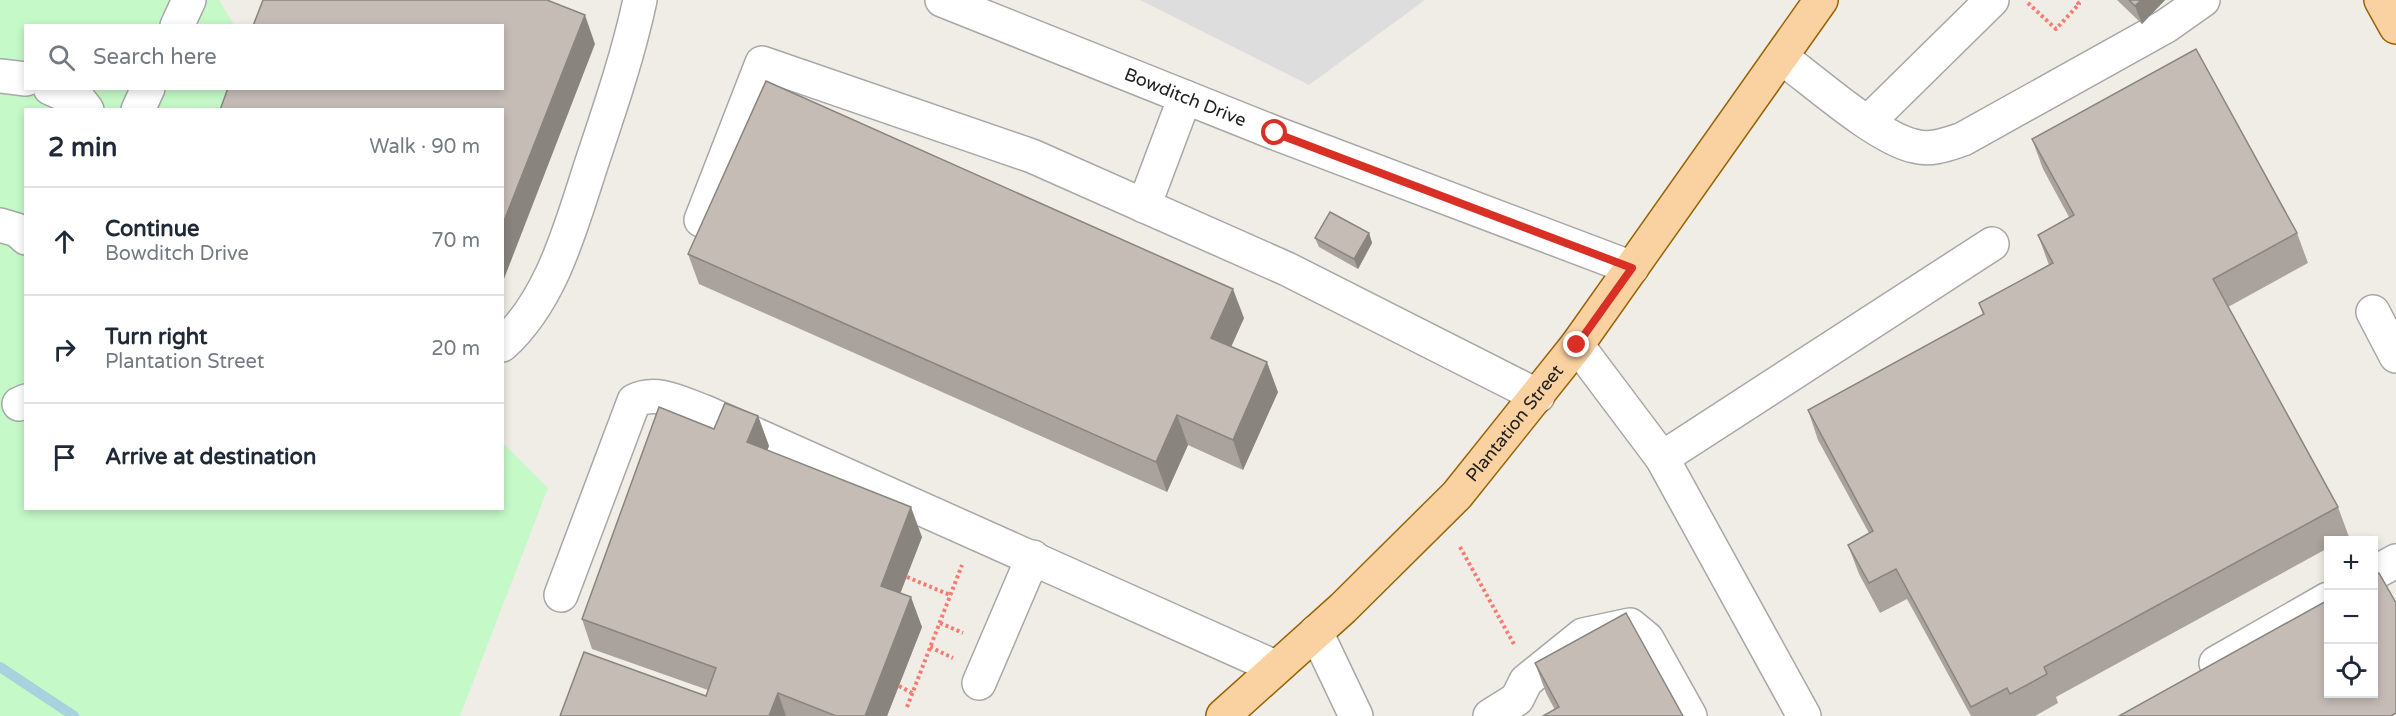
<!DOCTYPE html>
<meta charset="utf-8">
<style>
:root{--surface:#fff;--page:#f6f6f7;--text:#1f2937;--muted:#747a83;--line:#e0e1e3}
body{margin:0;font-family:"Varela Round",sans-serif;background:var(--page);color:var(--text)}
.controls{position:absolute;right:18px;bottom:18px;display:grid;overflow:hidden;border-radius:0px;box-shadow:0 3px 9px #0003}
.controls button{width:54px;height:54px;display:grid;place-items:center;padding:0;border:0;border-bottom:2px solid var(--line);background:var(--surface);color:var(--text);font:30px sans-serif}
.stop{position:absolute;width:18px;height:18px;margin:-14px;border:4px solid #d93025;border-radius:50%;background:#fff}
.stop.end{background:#d93025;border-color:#fff;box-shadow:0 2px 6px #0008}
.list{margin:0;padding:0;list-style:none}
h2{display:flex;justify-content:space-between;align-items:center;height:78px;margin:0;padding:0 24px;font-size:26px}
h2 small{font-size:20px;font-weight:400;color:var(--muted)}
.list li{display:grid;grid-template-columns:39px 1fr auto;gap:18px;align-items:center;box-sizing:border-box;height:108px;padding:0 24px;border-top:2px solid var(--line)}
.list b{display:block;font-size:22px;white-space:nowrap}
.list p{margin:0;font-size:20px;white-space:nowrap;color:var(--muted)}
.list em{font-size:20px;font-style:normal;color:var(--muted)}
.icon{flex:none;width:33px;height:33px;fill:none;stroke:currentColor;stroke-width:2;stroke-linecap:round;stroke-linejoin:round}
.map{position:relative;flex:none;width:2396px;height:716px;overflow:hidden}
.search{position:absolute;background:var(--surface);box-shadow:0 3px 9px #0003;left:24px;top:24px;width:480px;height:66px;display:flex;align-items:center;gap:15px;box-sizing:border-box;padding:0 21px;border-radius:0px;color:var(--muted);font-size:22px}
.panel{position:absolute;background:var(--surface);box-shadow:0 3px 9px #0003;left:24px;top:108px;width:480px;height:402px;border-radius:0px}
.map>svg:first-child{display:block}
.residential{fill:#dedddd}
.park{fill:#c5f9c8}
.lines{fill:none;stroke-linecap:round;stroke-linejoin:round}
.stream{stroke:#a8d2dd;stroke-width:10}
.minor-casing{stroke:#a7a7a7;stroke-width:36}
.major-casing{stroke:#996303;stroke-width:36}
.path{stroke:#f77b70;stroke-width:4;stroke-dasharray:3 3;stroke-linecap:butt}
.minor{stroke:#fff;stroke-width:33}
.major{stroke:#fad2a1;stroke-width:33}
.wall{fill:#a9a29d}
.shaded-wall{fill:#8a847f}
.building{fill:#c5bcb6;stroke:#8a847f;stroke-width:1.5}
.route{stroke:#d93025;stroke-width:8}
.labels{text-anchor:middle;stroke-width:4.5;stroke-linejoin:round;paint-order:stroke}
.street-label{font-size:18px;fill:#202020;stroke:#fff}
</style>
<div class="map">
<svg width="2396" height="716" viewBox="0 0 2396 716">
<rect width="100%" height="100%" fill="#f0ede6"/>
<!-- residential -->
<path class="residential" d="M1140,0H1425L1309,85Z"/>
<!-- park -->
<path class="park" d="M0,0H219L234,25L26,26V88L264,89L274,109L26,110V508H502L503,443L548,488L460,716H0Z"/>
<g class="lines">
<!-- stream -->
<path class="stream" d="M0,667L74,716"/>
<defs>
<g id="minor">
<path id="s1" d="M942,0L1275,133L1632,268"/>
<path d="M177,26L189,0"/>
<path d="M1781,57C1815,82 1876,137 1914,146C1931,151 1948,144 1963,139L2166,26L2203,0"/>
<path d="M0,76L26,79"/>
<path d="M50,88L80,101L87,110"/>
<path d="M138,110L148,88"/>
<path d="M1868,122L1992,0"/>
<path d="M1144,206L1185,97"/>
<path d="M701,220L762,63L1032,156L1287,269L1538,396"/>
<path d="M0,225L17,230L26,238"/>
<path d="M2373,312L2396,356"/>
<path d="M502,345C553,299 571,225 592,162C610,108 628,56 640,0"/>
<path d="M1577,345L1662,458L1804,716"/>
<path d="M19,404L26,401"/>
<path d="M1662,458L1992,244"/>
<path d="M2374,573L2396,561"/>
<path d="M561,595L634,401C657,389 682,404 705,412L1275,667"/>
<path d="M1316,632L1356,716"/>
<path d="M2216,663L2328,599"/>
<path d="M979,683L1033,557"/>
<path d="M1490,716L1517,699L1526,681L1583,635L1630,625L1647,639L1690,716"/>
</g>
<g id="major">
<path d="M2381,0L2396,27"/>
<path id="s2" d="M1223,716L1343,608L1457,495L1577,345L1821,0"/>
</g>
</defs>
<!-- minor casing -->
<use href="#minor" class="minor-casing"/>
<!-- major casing -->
<use href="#major" class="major-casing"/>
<!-- path -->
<path class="path" d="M2028,3L2056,29L2079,4L2075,0
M1460,547L1515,646
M907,577L950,595
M940,623L963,633
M930,647L953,658
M899,686L912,693
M907,707L962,565"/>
<!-- minor -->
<use href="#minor" class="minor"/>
<!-- major -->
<use href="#major" class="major"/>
</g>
<!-- wall -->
<path class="wall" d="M2117,0H2165L2142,24Z
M2032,139L2297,233L2308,263L2228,307L2338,507L2349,537L2342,540H2328V548L2056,697L2058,703L2035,716H1971L1907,599L1880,613L1859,574L1848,545L1869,533L1818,440L1808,410L1983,315L1979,303L2049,265L2038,235L2069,217L2043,169Z
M1369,233L1372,243L1358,269L1319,247L1315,238Z
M688,254L1244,318L1231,347L1278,392L1243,470L1188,445L1167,492L699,284Z
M758,416L769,446L767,450L922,537L900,593L922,627L887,716H560L706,696L708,690L592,649L582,619Z
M1535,663L1683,716L1555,710L1546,693Z"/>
<!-- shaded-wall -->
<path class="shaded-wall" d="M2141,0H2165L2142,24L2135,6Z
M585,15L595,44L502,284V226Z
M1369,233L1372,243L1358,269L1354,259Z
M1233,289L1244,318L1222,367L1211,338Z
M1267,362L1278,392L1243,470L1233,440Z
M1177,415L1188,445L1167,492L1156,462Z
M758,416L769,446L758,472L747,442Z
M911,507L922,537L892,615L881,586Z
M911,597L922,627L887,716H865Z
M778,693L786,716H769Z"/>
<!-- building -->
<path class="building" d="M263,0H547L585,15L502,226V110H220L228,88H502V26H253Z
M2129,0H2141L2135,6Z
M2196,49L2297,233L2213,279L2338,507L2044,667L2047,674L2010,694L2007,688L1971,707L1896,569L1869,583L1848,545L1873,531L1808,410L1984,314L1979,303L2053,263L2038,235L2074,215L2032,139Z
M766,81L1233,289L1211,338L1267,362L1233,440L1177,415L1156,462L688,254Z
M1330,212L1369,233L1354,259L1315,238Z
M725,403L758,416L747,442L911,507L881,586L911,597L865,716H836L778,693L769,716H560L584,652L706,696L716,668L582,619L659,407L714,429Z
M2379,573L2396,603V713L2391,716H2119L2328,600V693H2373V576Z
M1626,613L1683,716H1543L1559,707L1535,663Z"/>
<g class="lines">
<!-- route -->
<path class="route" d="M1275,133L1632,268L1577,345"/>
</g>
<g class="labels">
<!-- street labels -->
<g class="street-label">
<text dy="6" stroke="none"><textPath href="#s1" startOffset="262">Bowditch Drive</textPath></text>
<text dy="6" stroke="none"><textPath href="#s2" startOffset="414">Plantation Street</textPath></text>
</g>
</g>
</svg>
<div class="controls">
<button>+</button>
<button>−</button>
<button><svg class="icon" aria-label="locate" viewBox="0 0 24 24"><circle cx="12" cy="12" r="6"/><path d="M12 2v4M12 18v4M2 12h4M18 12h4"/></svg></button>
</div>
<div class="stop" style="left:1275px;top:133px"></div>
<div class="stop end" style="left:1577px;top:345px"></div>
<div class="search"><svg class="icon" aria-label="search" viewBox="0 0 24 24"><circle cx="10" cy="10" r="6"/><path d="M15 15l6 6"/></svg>Search here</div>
<section class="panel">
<h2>2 min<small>Walk · 90 m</small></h2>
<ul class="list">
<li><svg class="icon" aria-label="ahead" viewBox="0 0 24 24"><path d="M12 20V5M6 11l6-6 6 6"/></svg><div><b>Continue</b><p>Bowditch Drive</p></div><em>70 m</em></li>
<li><svg class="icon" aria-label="right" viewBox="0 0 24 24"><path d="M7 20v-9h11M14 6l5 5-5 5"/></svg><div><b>Turn right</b><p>Plantation Street</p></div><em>20 m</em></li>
<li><svg class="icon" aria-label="arrive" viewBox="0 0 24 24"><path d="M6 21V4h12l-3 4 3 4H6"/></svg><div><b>Arrive at destination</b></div></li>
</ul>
</section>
</div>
